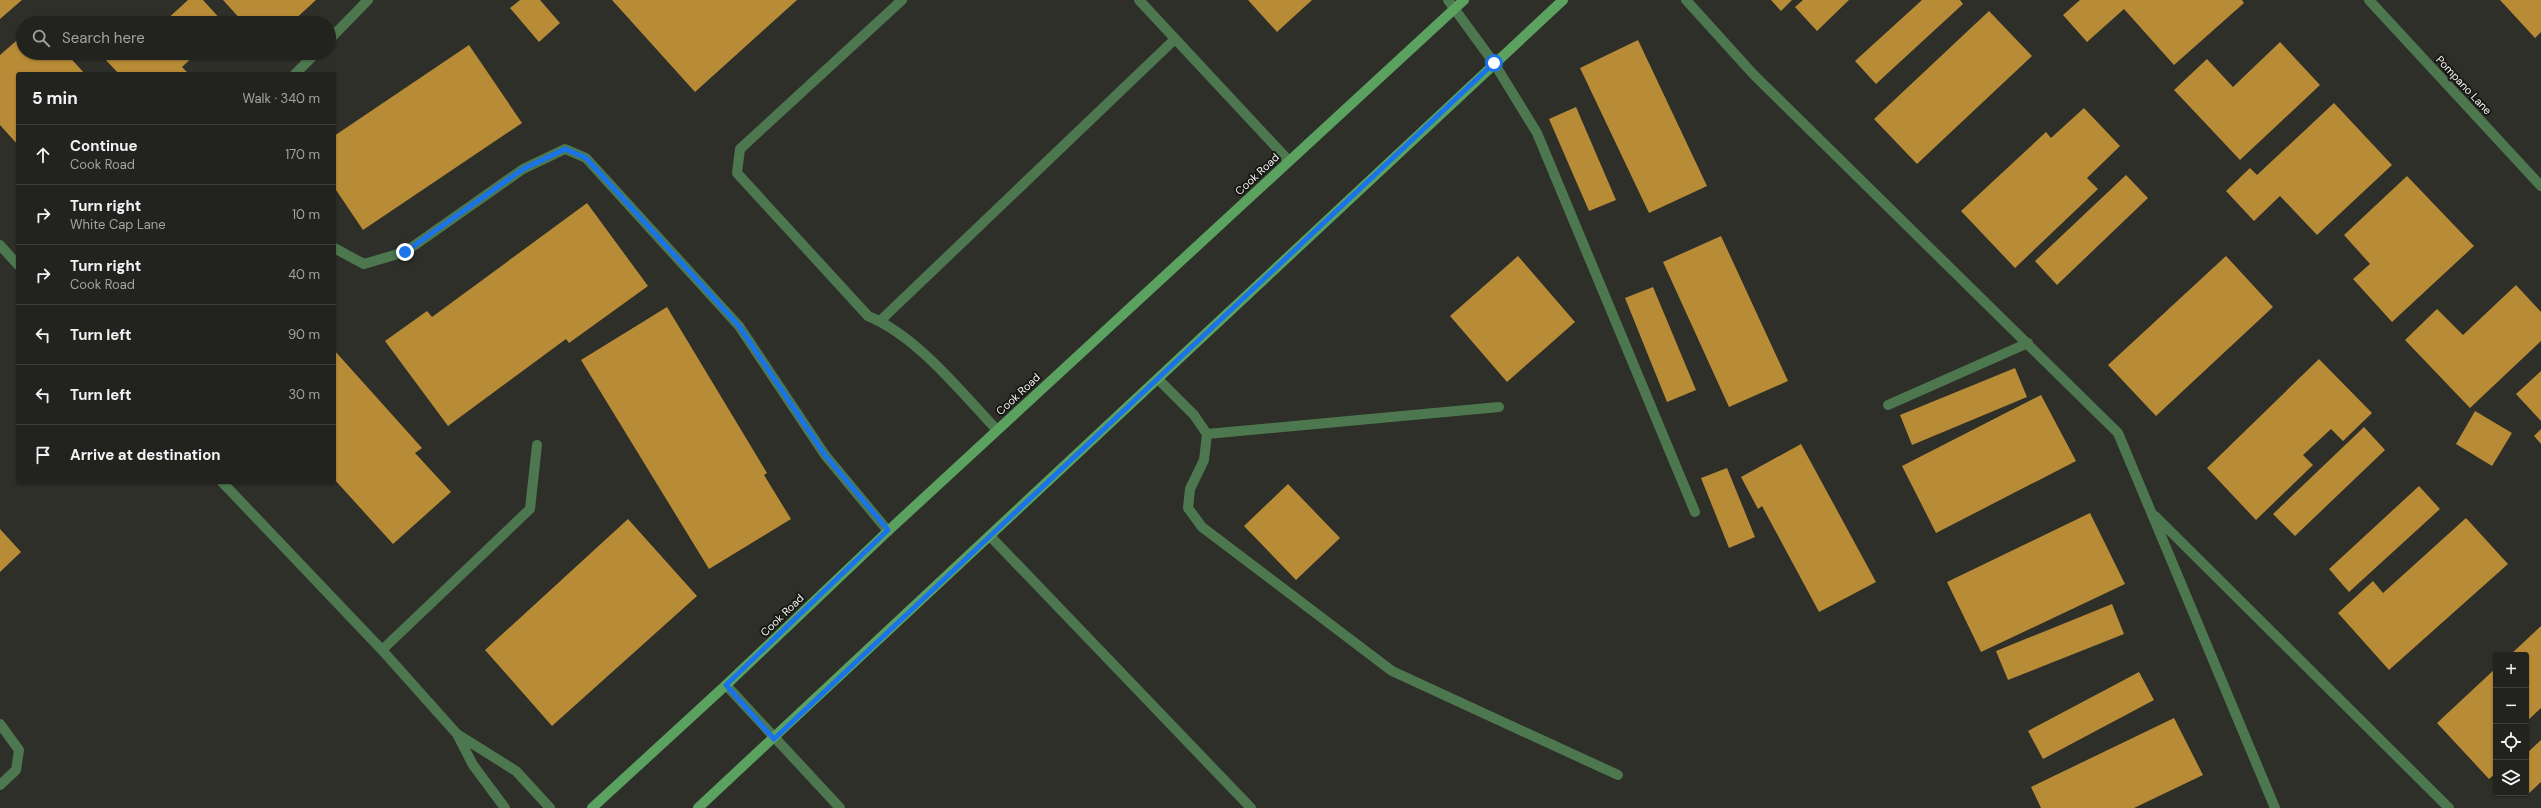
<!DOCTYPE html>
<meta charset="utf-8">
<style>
:root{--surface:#22231e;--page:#2e2f2b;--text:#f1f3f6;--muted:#a2a4a4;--line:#3f403c}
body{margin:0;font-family:"DM Sans",sans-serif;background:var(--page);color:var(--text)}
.controls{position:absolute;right:12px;bottom:12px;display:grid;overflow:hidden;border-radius:4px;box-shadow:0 1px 3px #0004}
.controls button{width:36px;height:36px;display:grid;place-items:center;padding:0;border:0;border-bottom:1px solid var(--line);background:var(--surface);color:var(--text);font:20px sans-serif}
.stop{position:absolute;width:12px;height:12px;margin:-9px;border:3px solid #1a73e8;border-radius:50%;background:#fff}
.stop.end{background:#1a73e8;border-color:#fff;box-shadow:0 1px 4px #0008}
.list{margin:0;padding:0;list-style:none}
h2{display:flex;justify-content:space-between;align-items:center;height:52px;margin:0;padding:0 16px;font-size:17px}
h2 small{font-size:13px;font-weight:400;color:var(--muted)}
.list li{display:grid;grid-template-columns:26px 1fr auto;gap:12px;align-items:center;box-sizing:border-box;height:60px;padding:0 16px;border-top:1px solid var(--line)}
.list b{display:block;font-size:15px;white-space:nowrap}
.list p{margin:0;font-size:13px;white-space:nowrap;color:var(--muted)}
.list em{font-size:13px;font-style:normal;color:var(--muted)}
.icon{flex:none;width:22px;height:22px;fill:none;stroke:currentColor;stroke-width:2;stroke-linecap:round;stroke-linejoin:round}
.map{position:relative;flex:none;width:2541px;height:808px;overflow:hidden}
.search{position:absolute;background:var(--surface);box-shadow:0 1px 3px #0004;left:16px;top:16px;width:320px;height:44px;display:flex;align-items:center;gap:10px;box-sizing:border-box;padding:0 14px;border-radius:22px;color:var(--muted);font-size:15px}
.panel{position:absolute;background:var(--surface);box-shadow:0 1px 3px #0004;left:16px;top:72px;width:320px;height:412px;border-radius:4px}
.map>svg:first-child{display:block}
.building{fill:#b88b36}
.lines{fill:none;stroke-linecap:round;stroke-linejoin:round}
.lane{stroke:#4d784f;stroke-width:10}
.street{stroke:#4d784f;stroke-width:10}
.secondary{stroke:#5ba160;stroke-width:10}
.route{stroke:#1a73e8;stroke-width:5}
.labels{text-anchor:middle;stroke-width:4;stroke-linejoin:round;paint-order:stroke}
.street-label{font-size:11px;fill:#f1f2ed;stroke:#171714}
</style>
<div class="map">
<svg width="2541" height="808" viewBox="0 0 2541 808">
<rect width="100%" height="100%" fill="#2e2f28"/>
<!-- building -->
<path class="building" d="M0,0H22L0,19Z
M188,0H203L224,23H163Z
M223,0H316L291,23H244Z
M520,0H540L560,23L539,42L510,8Z
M612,0H797L695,92Z
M1248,0H1312L1277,32Z
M1771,0H1792L1781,11Z
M1803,0H1849L1817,31L1795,7Z
M1922,0H1960L1963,4L1876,84L1855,61Z
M2080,0H2242L2244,3L2174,65L2124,9L2087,42L2063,15Z
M2500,0H2541V32L2535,38Z
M1989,11L2032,56L1917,164L1874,119Z
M23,35V53H66L85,74H18V145L0,125V55Z
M1638,40L1707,186L1649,213L1580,68Z
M2280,42L2320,85L2240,160L2174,90L2207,59L2233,87Z
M469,45L522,123L363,230L334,187V136Z
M110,53H197L182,67L189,74H119L104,58Z
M2334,103L2392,165L2317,235L2280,196L2254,221L2226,191L2250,168L2257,175Z
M1576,107L1616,200L1589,211L1549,119Z
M2084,108L2120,146L2087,178L2098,189L2015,268L1961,211L2046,132L2051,138Z
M2126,175L2148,198L2057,285L2035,261Z
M2407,176L2474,246L2392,322L2353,279L2370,264L2344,235Z
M587,203L648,286L569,343L566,339L448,426L385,341L427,311L432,317Z
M1721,236L1788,381L1729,407L1663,262Z
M1518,256L1575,322L1507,382L1450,316Z
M2226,256L2273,307L2156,416L2108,365Z
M2516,285L2541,312V341L2470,408L2405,340L2437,309L2463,335Z
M1653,287L1696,390L1667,402L1625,298Z
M667,307L767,473L764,475L791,519L709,569L581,360Z
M334,350L422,448L415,453L451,492L393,544L334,479Z
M2319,359L2372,413L2343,441L2331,429L2303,455L2313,465L2256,520L2207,468Z
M2015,368L2027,397L1912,445L1900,415Z
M2541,371V421L2516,394Z
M2041,395L2076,461L1936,533L1902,466Z
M2475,411L2512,433L2492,466L2456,444Z
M2364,427L2385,450L2295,536L2273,514Z
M2541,429V444L2534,436Z
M1801,444L1876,582L1819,612L1762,506L1758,509L1741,477Z
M1727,468L1755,537L1729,548L1701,478Z
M1288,484L1340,538L1296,580L1244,526Z
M2419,486L2440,509L2349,592L2329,569Z
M2090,513L2125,584L1981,652L1947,582Z
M2466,518L2508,564L2389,670L2338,613L2373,581L2383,593Z
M628,519L697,596L552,726L485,650Z
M0,529L21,552L0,572Z
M2112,604L2124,634L2008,680L1996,651Z
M2541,626V708L2526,722V655H2510Z
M2496,668V773L2489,779L2437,723Z
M2139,672L2154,700L2043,759L2028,731Z
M2174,718L2203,775L2134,808H2041L2031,787Z
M2541,740V782L2526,796L2522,793H2526V754Z"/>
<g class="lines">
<!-- lane -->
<path class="lane" d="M902,0L740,149L737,173L868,316C917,336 961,392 997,430
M1139,0L1289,161
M1686,0L1754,75L2118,433L2275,808
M329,40L368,0
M1494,63L1537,133L1695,512
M295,74L316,53
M0,245L18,265
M334,248L364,264L405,252L523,169L565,149L586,158L739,326L825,455L888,531
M880,321L1175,39
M1158,379L1194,415L1207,434L1204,460L1190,489L1188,508L1202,527L1392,671L1618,775
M1888,405L2028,343
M1207,434L1499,407
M222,482L382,650L457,734L473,765L505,808
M2155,516L2449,808
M990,536L1251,808
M382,650L530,509L537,445
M0,724L19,750L16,770L0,785
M457,734L516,771L550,808"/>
<!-- street -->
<path class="street" d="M1448,0L1494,63
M2369,0L2541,186
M726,685L840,808"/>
<!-- secondary -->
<path class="secondary" d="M592,808L726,685L888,531L1464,0
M698,808L1563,0"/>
</g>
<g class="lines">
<!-- route -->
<path class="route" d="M405,252L523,169L565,149L586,158L739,326L825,455L888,530L726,685L774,739L1494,63"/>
</g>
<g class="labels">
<!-- street labels -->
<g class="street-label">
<text transform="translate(2464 85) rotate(47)" y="4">Pompano Lane</text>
<text transform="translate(1257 174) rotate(-43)" y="4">Cook Road</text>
<text transform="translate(1018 394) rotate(-43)" y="4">Cook Road</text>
<text transform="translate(782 615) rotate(-44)" y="4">Cook Road</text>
</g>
</g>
</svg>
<div class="controls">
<button>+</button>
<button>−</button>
<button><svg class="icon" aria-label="locate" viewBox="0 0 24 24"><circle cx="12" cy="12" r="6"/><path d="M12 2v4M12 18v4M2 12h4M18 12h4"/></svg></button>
<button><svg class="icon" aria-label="layers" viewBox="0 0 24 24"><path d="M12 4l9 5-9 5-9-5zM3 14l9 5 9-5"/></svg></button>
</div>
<div class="stop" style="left:1494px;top:63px"></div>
<div class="stop end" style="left:405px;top:252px"></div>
<div class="search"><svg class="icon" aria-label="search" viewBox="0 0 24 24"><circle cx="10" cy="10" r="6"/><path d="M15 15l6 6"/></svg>Search here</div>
<section class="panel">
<h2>5 min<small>Walk · 340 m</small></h2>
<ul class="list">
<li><svg class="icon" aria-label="ahead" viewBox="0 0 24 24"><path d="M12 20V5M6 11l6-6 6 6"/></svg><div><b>Continue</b><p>Cook Road</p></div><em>170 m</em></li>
<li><svg class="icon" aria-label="right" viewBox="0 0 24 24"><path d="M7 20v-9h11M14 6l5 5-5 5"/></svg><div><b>Turn right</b><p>White Cap Lane</p></div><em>10 m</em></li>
<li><svg class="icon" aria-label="right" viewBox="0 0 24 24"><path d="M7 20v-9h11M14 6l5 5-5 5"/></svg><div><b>Turn right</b><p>Cook Road</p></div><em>40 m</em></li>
<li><svg class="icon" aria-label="left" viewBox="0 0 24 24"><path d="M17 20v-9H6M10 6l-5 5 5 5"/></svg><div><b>Turn left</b></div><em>90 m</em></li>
<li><svg class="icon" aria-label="left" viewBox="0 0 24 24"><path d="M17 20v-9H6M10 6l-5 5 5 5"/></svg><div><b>Turn left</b></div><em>30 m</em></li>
<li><svg class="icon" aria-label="arrive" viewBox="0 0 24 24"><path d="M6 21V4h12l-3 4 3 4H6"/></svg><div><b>Arrive at destination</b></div></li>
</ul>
</section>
</div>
